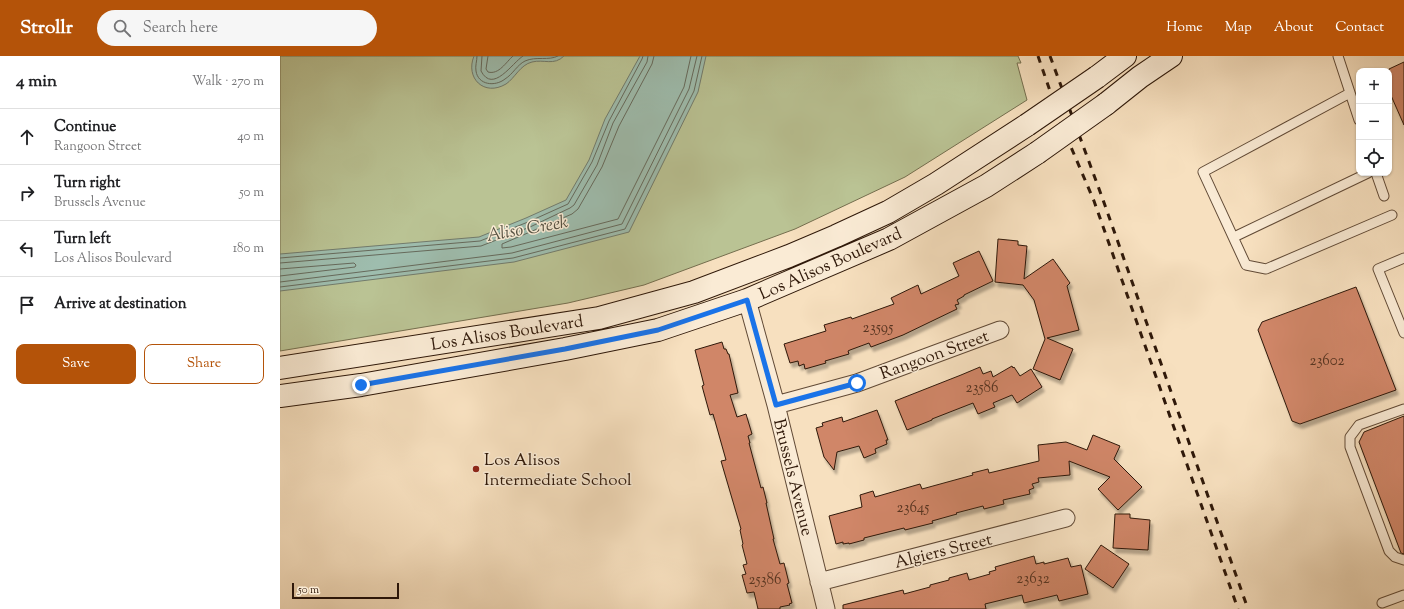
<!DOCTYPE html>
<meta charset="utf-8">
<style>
:root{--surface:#fff;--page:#f6f6f6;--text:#202124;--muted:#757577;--line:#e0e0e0;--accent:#b45309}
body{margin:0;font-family:"Sorts Mill Goudy",serif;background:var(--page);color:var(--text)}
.controls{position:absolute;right:12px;top:12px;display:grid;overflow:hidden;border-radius:8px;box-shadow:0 1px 3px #0004}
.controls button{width:36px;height:36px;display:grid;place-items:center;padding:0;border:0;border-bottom:1px solid var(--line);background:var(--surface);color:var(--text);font:20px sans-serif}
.scale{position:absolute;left:12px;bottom:10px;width:107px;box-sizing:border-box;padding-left:4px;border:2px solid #2f1809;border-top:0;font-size:11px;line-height:14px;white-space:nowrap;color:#2f1809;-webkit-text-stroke:3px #faebd5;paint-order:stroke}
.stop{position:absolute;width:12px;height:12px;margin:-9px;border:3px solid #1a73e8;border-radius:50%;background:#fff}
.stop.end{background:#1a73e8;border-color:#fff;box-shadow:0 1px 4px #0008}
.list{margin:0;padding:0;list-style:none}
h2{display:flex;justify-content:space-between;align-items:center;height:52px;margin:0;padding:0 16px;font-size:17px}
h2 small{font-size:13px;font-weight:400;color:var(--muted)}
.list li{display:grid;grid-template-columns:26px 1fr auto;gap:12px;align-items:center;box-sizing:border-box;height:56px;padding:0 16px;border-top:1px solid var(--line)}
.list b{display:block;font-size:15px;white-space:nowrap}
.list p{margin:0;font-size:13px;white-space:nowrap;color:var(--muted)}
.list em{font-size:13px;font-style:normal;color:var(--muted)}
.actions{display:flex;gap:8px;padding:12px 16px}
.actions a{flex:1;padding:9px 0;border:1px solid var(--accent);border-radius:8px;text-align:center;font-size:14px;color:var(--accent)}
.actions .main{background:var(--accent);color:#fff}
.icon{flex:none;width:22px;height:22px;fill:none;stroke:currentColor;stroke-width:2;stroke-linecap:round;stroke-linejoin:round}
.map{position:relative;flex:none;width:1124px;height:553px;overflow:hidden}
header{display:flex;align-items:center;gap:24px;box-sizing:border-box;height:56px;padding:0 20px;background:var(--accent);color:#fff}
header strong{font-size:19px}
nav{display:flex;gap:22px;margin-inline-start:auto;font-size:14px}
.search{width:280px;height:36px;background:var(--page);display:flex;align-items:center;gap:10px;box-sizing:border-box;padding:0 14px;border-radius:22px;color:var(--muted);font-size:15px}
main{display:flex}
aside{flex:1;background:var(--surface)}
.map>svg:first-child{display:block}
.green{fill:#bac394;stroke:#746e4e}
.water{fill:#9ebdae;stroke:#727b6c}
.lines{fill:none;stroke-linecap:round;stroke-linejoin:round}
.shore{stroke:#666a5c;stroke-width:1}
.building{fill:#d08668;stroke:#2f1809;filter:url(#shadow)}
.lane-casing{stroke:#614a36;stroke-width:11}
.street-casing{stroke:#614a36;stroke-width:19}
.secondary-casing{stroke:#2f1809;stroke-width:24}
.lane{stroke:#faebd5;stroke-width:9}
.street{stroke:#faebd5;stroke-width:17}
.secondary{stroke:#faebd5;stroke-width:22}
.rail{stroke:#2f1809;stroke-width:3;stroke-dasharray:7 7;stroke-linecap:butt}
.secondary-bridge-casing{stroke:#2f1809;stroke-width:24;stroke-linecap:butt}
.secondary-bridge{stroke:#faebd5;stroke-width:22}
.route{stroke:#1a73e8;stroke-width:5}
.poi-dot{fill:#8f2418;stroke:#faebd5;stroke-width:1.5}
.labels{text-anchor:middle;stroke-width:3;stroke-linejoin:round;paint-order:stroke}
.number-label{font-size:15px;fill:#573421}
.street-label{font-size:17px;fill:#2f1809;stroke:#faebd5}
.poi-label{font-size:17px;fill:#2f1809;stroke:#faebd5;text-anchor:start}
.water-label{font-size:18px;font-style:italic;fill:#565243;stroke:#faebd5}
</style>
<header>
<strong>Strollr</strong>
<div class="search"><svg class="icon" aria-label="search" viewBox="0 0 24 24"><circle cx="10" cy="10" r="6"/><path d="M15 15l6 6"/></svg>Search here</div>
<nav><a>Home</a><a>Map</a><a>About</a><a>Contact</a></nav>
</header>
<main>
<aside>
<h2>4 min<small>Walk · 270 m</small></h2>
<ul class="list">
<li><svg class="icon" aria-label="ahead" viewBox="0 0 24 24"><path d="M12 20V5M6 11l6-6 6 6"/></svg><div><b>Continue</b><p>Rangoon Street</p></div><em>40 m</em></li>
<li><svg class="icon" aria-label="right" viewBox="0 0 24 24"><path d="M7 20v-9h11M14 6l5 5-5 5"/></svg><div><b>Turn right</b><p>Brussels Avenue</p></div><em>50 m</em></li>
<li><svg class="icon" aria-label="left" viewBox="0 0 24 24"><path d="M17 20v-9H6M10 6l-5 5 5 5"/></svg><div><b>Turn left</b><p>Los Alisos Boulevard</p></div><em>180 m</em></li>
<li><svg class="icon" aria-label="arrive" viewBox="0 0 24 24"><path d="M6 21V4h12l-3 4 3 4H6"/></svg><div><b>Arrive at destination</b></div></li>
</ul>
<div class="actions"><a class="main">Save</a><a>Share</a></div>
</aside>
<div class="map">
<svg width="1124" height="553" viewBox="0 0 1124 553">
<defs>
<filter id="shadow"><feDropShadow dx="2.5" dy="4.5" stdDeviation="1" flood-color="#0004"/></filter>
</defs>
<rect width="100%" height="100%" fill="#f7e0bf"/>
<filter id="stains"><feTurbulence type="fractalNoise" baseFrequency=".005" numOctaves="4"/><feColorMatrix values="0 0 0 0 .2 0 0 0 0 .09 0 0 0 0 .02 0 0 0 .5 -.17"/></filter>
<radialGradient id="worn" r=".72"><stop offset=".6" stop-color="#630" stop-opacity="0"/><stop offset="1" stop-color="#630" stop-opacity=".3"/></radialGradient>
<!-- green -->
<path class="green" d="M0,0H738L741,7H737L747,44L625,121L515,173L364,229L288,247L0,295Z"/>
<!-- water -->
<path class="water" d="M194,0H284C274,10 264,3 252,6C240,9 235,22 226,28C204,41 185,22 194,0Z
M360,0H426L418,36L349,176L234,206L0,235V198L199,181L246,162L286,144L309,104L325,63Z"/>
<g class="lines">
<!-- shore -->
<path class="shore" d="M197,0C197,5 195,10 196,15C198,29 215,31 225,23C233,18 237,9 245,5C256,0 269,5 278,0
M202,0L201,15C213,38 232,7 243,0
M208,0L206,13L208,16C219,19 226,6 233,0
M374,0L372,8L339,70L322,111L298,153L292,158L222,188V192L231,191L338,163L404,31L411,0
M0,202L200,185L248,166L288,148L312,106L329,65L362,3L363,0
M0,207L201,190L250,171L290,152L294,149L317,109L333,67L367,6L368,0
M0,213L74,207L76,209L75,211L0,220
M0,226L232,197L342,168L409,33L417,0
M0,231L233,202L345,173L414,35L422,0"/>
</g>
<!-- building -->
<path class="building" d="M1124,6V69L1109,35V13Z
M718,183L738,185V189L747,190L744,223L773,203L790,227L787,230L799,274L767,282L793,293L780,324L753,313L765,283L754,244L743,229L715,226Z
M699,195L713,225L684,239V240L677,244L679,248L675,249L677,253L623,279L591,291L589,287L570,294L568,295L569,298L545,305L546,307L525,313L524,308L519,310L518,305L510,307L504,288L546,275L544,269L571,261L572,263L614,248L611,242L638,229L641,238L679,220L673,207Z
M1076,231L1116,334L1020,368L1012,365L978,274L982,266Z
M442,286L444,293H446L448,298H449L458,337L450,339L457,361L466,358L472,378L468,380L470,387H469L481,432L483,431L487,447H486L494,483H493L500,508L504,507L509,527L507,528L512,547L509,548L510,549L500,551V553H478L474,536L467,537L462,519L466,518L463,509L467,508L462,489L463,488L460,474L461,473L441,405L446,404L433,358L430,359L422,330L424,329L415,294Z
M732,310L733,312L734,311L740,320L751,313L762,331L737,347L732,339L713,347L715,351L698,358L693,347L652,363V364L627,374L615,345L681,319L700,311L703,318L711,315L713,321Z
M597,354L608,384H606L607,388L595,393L596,397L584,402L579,390L557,396L554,414L544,401L536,372L543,370L542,367L562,361L563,366Z
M1124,360V498L1121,497L1079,386L1084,376Z
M813,379L840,390L834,403L862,431L838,454L818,433L830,421L789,405L790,419L758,422L759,426L752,428L754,432L749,434L750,438L723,444L724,448L704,453L703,450L676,457L677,458L652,465L653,467L625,474L624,472L584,482V484L569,488V487L563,488V486L556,488L549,460L582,451L580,439L593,435L595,441L640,428L642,433L693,419L692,417L708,413L709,417L759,405L758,389L786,386L807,394Z
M835,458H850V462L870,464L868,494L833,492Z
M821,489L849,508L833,532L805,513Z
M754,500L756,508L764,506V508L788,502L791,511L801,509L808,538L779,545L777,539L744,547L742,539L705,548L706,553H563V549L623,534L624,538L650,531V529L669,524V522L687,517L689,524L710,518L709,516L716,514L715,511Z"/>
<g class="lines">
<defs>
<path id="lane" d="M1058,0L1079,64
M1070,37L923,116L966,209L986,213L1112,159
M1096,117L1104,140
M954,181L1088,117
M1124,202L1098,213L1124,277
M1124,353L1079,369L1070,381V391L1109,495L1115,501L1124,504
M1102,547L1124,539"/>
<path id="street" d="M467,244L496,349L546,553
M496,349L577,327L720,274
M539,526L786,462"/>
<path id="secondary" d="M817,21L845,0
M826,48L860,21L891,0
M0,312L319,262L414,236L509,200L556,180L608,156L656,128L747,69
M0,340L81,329L285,293L378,274L467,244L609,183L706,130L757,97"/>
</defs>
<!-- lane casing -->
<use href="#lane" class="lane-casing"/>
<!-- street casing -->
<use href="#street" class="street-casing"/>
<!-- secondary casing -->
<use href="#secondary" class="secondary-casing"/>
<!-- lane -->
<use href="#lane" class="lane"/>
<!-- street -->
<use href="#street" class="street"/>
<!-- secondary -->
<use href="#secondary" class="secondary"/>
<!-- rail -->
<path class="rail" d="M758,0L782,70L814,145L958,553
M770,0L822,141L968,553"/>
<defs>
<path id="secondary-bridge" d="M747,69L817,21
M757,97L826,48"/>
</defs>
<!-- secondary-bridge casing -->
<use href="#secondary-bridge" class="secondary-bridge-casing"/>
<!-- secondary-bridge -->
<use href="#secondary-bridge" class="secondary-bridge"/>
</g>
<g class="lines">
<!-- route -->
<path class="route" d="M81,329L285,293L378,274L467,244L496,349L577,327"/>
</g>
<!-- markers -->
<circle class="poi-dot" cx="196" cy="413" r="4"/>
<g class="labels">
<!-- number labels -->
<g class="number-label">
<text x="598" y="276">23595</text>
<text x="1047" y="309">23602</text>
<text x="702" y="336">23586</text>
<text x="633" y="456">23645</text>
<text x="753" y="527">23632</text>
<text x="485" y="528">25386</text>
</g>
<!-- street labels -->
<g class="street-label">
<text transform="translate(550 207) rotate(-24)" y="6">Los Alisos Boulevard</text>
<text transform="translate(227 276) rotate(-9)" y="6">Los Alisos Boulevard</text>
<text transform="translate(654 298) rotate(-20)" y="6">Rangoon Street</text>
<text transform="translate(514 421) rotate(76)" y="6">Brussels Avenue</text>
<text transform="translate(663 494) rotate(-14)" y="6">Algiers Street</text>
</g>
<!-- poi labels -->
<g class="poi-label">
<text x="204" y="409">Los Alisos<tspan x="204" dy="20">Intermediate School</tspan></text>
</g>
<!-- water labels -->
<g class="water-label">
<text transform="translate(247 172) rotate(-10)" y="6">Aliso Creek</text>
</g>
</g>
<rect width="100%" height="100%" filter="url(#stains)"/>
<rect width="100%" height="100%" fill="url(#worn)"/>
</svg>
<div class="controls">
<button>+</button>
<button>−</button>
<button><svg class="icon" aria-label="locate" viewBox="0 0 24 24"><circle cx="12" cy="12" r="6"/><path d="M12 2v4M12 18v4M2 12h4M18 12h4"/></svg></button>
</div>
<div class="scale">50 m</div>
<div class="stop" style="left:577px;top:327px"></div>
<div class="stop end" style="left:81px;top:329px"></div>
</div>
</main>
